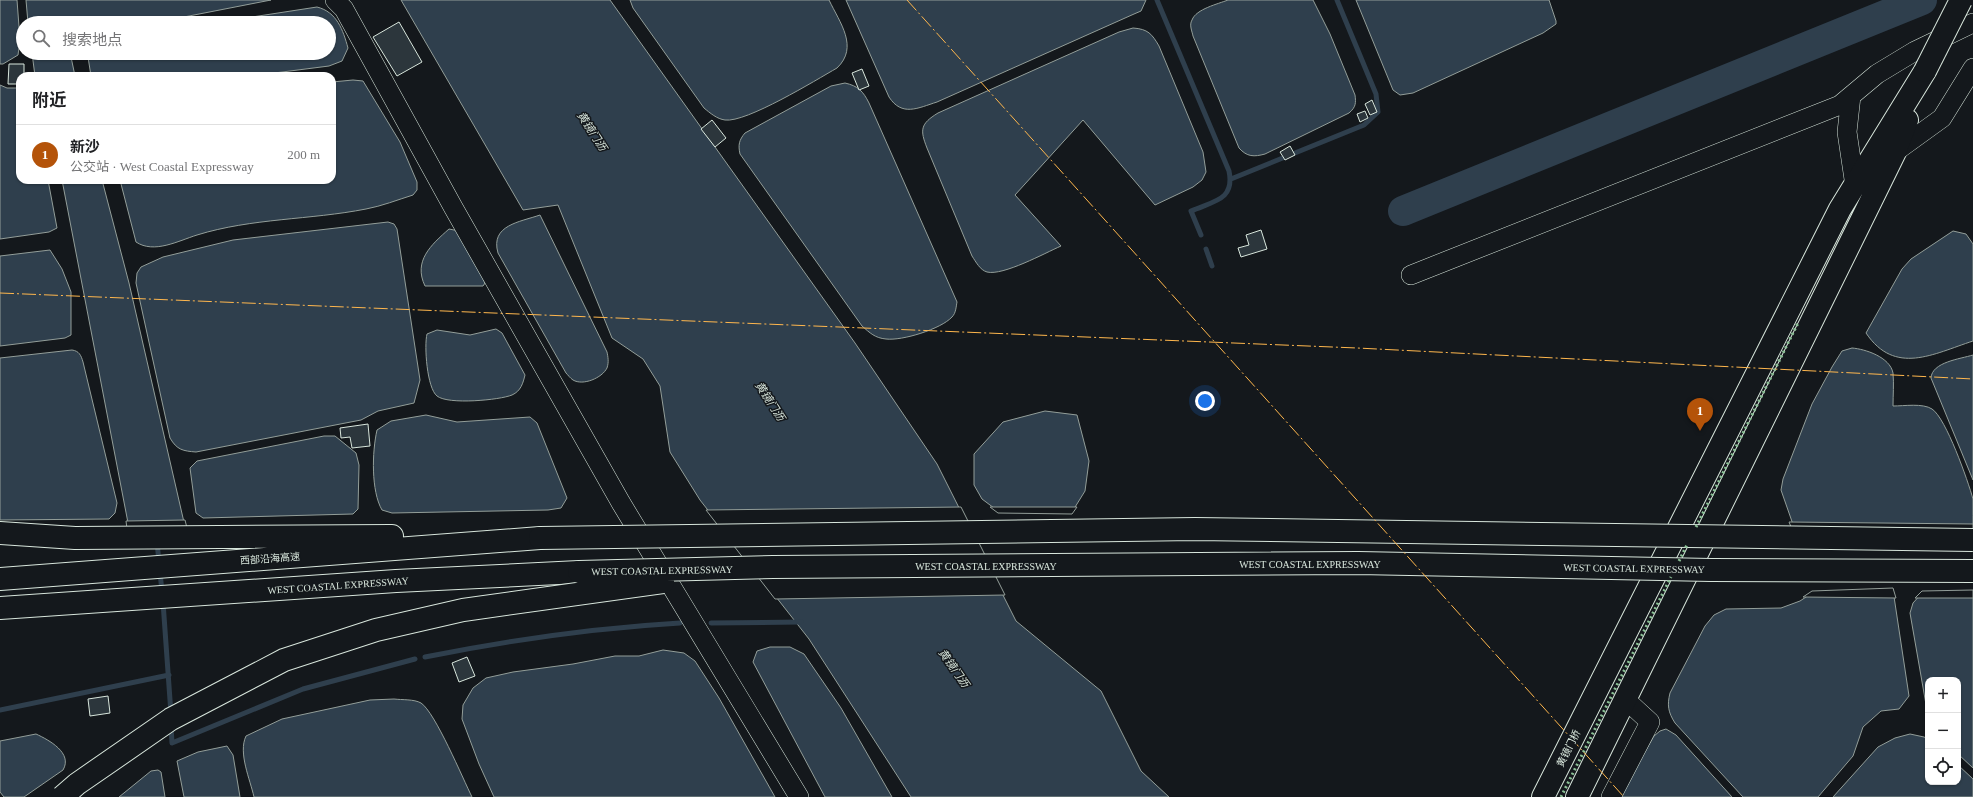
<!DOCTYPE html>
<html lang="zh">
<meta charset="utf-8">
<style>
:root{--surface:#fff;--page:#f6f6f6;--text:#202124;--muted:#757577;--line:#e0e0e0;--accent:#b45309}
body{margin:0;font-family:"Times New Roman","Noto Sans SC",serif;background:var(--page);color:var(--text)}
.controls{position:absolute;right:12px;bottom:12px;display:grid;overflow:hidden;border-radius:8px;box-shadow:0 1px 3px #0004}
.controls button{width:36px;height:36px;display:grid;place-items:center;padding:0;border:0;border-bottom:1px solid var(--line);background:var(--surface);color:var(--text);font:20px sans-serif}
.you{position:absolute;left:1205px;top:401px;width:14px;height:14px;margin:-10px;border:3px solid #fff;border-radius:50%;background:#1a73e8;box-shadow:0 0 0 6px #1a73e833}
.badge{display:grid;place-items:center;width:26px;height:26px;border-radius:50%;background:var(--accent);color:#fff;font-size:13px;font-weight:700}
.pin{position:absolute;translate:-50% -33px;filter:drop-shadow(0 1px 2px #0008)}
.pin::after{content:'';position:absolute;top:21px;width:14px;height:12px;background:inherit;clip-path:polygon(0 0,100% 0,50% 100%)}
.list{margin:0;padding:0;list-style:none}
h2{display:flex;justify-content:space-between;align-items:center;height:52px;margin:0;padding:0 16px;font-size:17px}
h2 small{font-size:13px;font-weight:400;color:var(--muted)}
.list li{display:grid;grid-template-columns:26px 1fr auto;gap:12px;align-items:center;box-sizing:border-box;height:60px;padding:0 16px;border-top:1px solid var(--line)}
.list b{display:block;font-size:15px;white-space:nowrap}
.list p{margin:0;font-size:13px;white-space:nowrap;color:var(--muted)}
.list em{font-size:13px;font-style:normal;color:var(--muted)}
.icon{flex:none;width:22px;height:22px;fill:none;stroke:currentColor;stroke-width:2;stroke-linecap:round;stroke-linejoin:round}
.map{position:relative;flex:none;width:1973px;height:797px;overflow:hidden}
.search{position:absolute;background:var(--surface);box-shadow:0 1px 3px #0004;left:16px;top:16px;width:320px;height:44px;display:flex;align-items:center;gap:10px;box-sizing:border-box;padding:0 14px;border-radius:22px;color:var(--muted);font-size:15px}
.panel{position:absolute;background:var(--surface);box-shadow:0 1px 3px #0004;left:16px;top:72px;width:320px;height:112px;border-radius:12px}
.map>svg:first-child{display:block}
.water{fill:#2f3f4d;stroke:#939e99}
.pier{fill:#14181c;stroke:#939e99}
.lines{fill:none;stroke-linecap:round;stroke-linejoin:round}
.stream{stroke:#2f3f4d;stroke-width:5}
.river{stroke:#2f3f4d;stroke-width:30}
.building{fill:#2c363c;stroke:#d8e6dc}
.minor-casing{stroke:#d8e6dc;stroke-width:20}
.major-casing{stroke:#d8e6dc;stroke-width:24}
.highway-casing{stroke:#d8e6dc;stroke-width:24}
.minor{stroke:#14181c;stroke-width:19}
.major{stroke:#14181c;stroke-width:22}
.highway{stroke:#14181c;stroke-width:22}
.major-bridge-casing{stroke:#d8e6dc;stroke-width:24;stroke-linecap:butt}
.highway-bridge-casing{stroke:#d8e6dc;stroke-width:24;stroke-linecap:butt}
.major-bridge{stroke:#14181c;stroke-width:22}
.highway-bridge{stroke:#14181c;stroke-width:22}
.hedge{stroke:#8ac095;stroke-width:3;stroke-dasharray:2 3;stroke-linecap:butt}
.power{stroke:#ffb74d;stroke-width:1;stroke-dasharray:14 3 2 3;stroke-linecap:butt}
.labels{text-anchor:middle;stroke-width:3;stroke-linejoin:round;paint-order:stroke}
.street-label{font-size:10px;fill:#d8e6dc;stroke:#14181c}
.water-label{font-size:11px;font-style:italic;fill:#d8e6dc;stroke:#14181c}
</style>
<div class="map">
<svg width="1973" height="797" viewBox="0 0 1973 797">
<rect width="100%" height="100%" fill="#14181c"/>
<!-- water -->
<path class="water" d="M0,0H17L20,40L18,55L3,64H0Z
M26,0H271L153,23H28Z
M401,0H610L855,343L937,464L1016,621L1101,691L1141,771L1169,797H911L809,639L700,500L670,452L660,386L643,359L612,338L558,205L523,210Z
M630,0H829C840,23 859,47 837,68C816,80 746,123 725,120C717,119 710,113 704,108L633,8Z
M846,0H1146L1141,11L1134,14L937,102C918,108 902,117 889,97Z
M1228,0H1313L1330,34L1355,95C1356,103 1356,107 1349,113L1265,154C1254,157 1247,157 1239,148L1193,36C1192,31 1189,25 1192,20C1196,9 1218,4 1228,0Z
M1356,0H1549L1556,21V24L1543,33L1413,93L1400,95L1393,90Z
M317,7C337,12 343,30 348,48L342,61L329,66L251,76H91L88,57L90,53H329V23H213Z
M1133,28C1148,29 1152,34 1159,46L1203,152L1206,172L1202,180L1193,187L1155,205L1083,120L1015,195L1061,246C1045,253 1003,276 987,272C980,270 976,262 972,256L927,148C920,130 920,124 938,113L1119,32Z
M32,53H73L71,57L75,76H35Z
M353,80L363,81L400,142L417,182V190L413,195C397,200 382,206 366,209C310,220 252,218 197,235C178,241 154,254 136,242L120,180H332V82Z
M845,83C858,86 863,91 869,103L957,302C956,307 956,313 952,317C941,329 902,341 886,339C875,338 870,333 862,326L740,154C738,145 739,140 745,133L831,86Z
M0,85L7,88H20V180H48L57,228L49,232L0,239Z
M62,180H102L129,283L186,531L129,528Z
M540,215L607,352C608,357 609,362 607,368C602,378 583,386 573,380C570,378 568,375 566,373L498,253C490,225 520,222 540,215Z
M388,222L394,224L397,229L420,380L414,403L378,411L361,420L196,452C183,451 177,450 170,438L136,283L137,273L141,267L163,257L233,240Z
M449,229L459,231L471,253L485,283L483,286H425C413,261 431,245 449,229Z
M1953,231L1966,234L1973,244V341C1933,354 1895,376 1866,333L1902,269L1911,259Z
M50,250L62,269L71,292V335L65,338L0,346V256Z
M496,329L502,333L525,375C523,383 521,391 512,395C500,400 448,405 437,396C427,388 424,346 427,334L437,330L470,335Z
M1852,348C1865,349 1890,357 1893,373C1894,384 1893,395 1893,406C1904,406 1923,403 1932,409C1946,418 1968,481 1973,499C1973,509 1973,522 1973,533H1796L1781,490L1783,479L1812,404L1832,367L1842,351Z
M72,350C79,351 81,355 83,362L117,503L115,513L109,519L0,520V358Z
M1973,355V480L1931,378C1932,362 1960,359 1973,355Z
M1045,411L1077,415L1089,461L1085,491L1072,512L998,511L982,499L974,485V454L1003,422Z
M426,415L457,422L530,417L537,423L567,498L561,508L548,510L392,513L382,510C371,491 372,452 377,430L391,421Z
M324,436H335L356,453L359,465L358,509L353,514L203,518L196,513L190,468L197,461Z
M1893,590L1909,696L1899,709L1881,711L1863,727L1853,756L1818,797H1743L1675,723C1668,712 1667,705 1670,693L1705,626L1714,615L1726,609L1781,608L1800,601L1812,593Z
M1973,592V768L1958,754V680H1928V716L1910,613L1913,603L1922,593Z
M770,647H790L804,654L841,708L892,797H825L753,662L757,651Z
M663,650L684,653L695,661L719,698L775,797H494L479,764L462,719L463,705L473,688L486,678L513,672L573,664L615,656H639Z
M394,699C402,700 414,699 421,703C435,712 463,779 472,797H254C250,779 238,753 246,736L282,719L370,700Z
M1666,729L1676,735L1732,797H1619L1654,736L1660,731Z
M36,734C49,740 73,753 63,770L24,797H4L0,792V741Z
M1910,734L1924,737L1928,739V782H1958V765L1973,779V797H1833L1878,747L1895,738Z
M227,746L233,755L240,797H184L177,761L198,752Z
M158,770L161,772L165,797H119L151,771Z"/>
<!-- pier -->
<path class="pier" d="M961,507L1005,595L775,599L706,510Z
M990,507H1077L1072,514L998,513Z
M185,520L188,532L127,529L126,521Z
M1789,522L1973,524V535L1794,534Z
M1893,588L1896,598L1803,597L1812,591Z
M1973,590V598H1915L1922,591Z"/>
<g class="lines">
<!-- stream -->
<path class="stream" d="M1157,0L1229,171C1235,200 1214,201 1191,211L1201,235
M1231,179L1364,125L1378,112L1376,94L1337,0
M1206,249L1212,266
M157,542L159,562
M160,572L162,592
M163,602L171,714
M711,623L801,622
M425,657C510,640 594,628 680,623
M0,710L169,675
M171,726L172,743L303,689L415,659"/>
<!-- river -->
<path class="river" d="M1403,211L1922,0"/>
</g>
<!-- building -->
<path class="building" d="M399,22L422,62L397,76L373,37Z
M9,64H24V76H20V84H8Z
M862,69L869,86L859,90L852,73Z
M1372,100L1377,112L1370,115L1365,104Z
M1365,111L1368,118L1360,122L1357,114Z
M712,120L726,138L715,147L701,129Z
M1290,146L1295,155L1285,160L1280,152Z
M1261,230L1267,249L1241,257L1238,248L1249,245L1246,235Z
M368,424L370,446L352,448L350,437L341,438L340,428Z
M467,657L475,676L459,682L452,663Z
M108,696L110,713L90,716L88,699Z"/>
<g class="lines">
<defs>
<path id="minor" d="M335,0L344,9L453,207L621,503L799,797
M1851,96L1847,132L1855,186
M1895,152L1942,118L1973,68
M1411,275L1840,105L1877,74L1915,51L1973,23
M1611,797L1650,722L1626,700"/>
<path id="major" d="M1543,797L1840,209L1925,71
M1577,797L1867,209L1895,152L1907,120"/>
<path id="highway" d="M0,533L75,538L392,536
M0,579L540,538
M0,608L396,581L579,572"/>
</defs>
<!-- minor casing -->
<use href="#minor" class="minor-casing"/>
<!-- major casing -->
<use href="#major" class="major-casing"/>
<!-- highway casing -->
<use href="#highway" class="highway-casing"/>
<!-- minor -->
<use href="#minor" class="minor"/>
<!-- major -->
<use href="#major" class="major"/>
<!-- highway -->
<use href="#highway" class="highway"/>
<defs>
<path id="major-bridge" d="M1925,71L1961,0"/>
<path id="highway-bridge" d="M540,538L1195,529L1973,540
M579,572L773,567L1358,563L1711,570L1973,571
M62,797L77,784L171,719L284,660L376,630L463,610L663,582"/>
</defs>
<!-- major-bridge casing -->
<use href="#major-bridge" class="major-bridge-casing"/>
<!-- highway-bridge casing -->
<use href="#highway-bridge" class="highway-bridge-casing"/>
<!-- major-bridge -->
<use href="#major-bridge" class="major-bridge"/>
<!-- highway-bridge -->
<use href="#highway-bridge" class="highway-bridge"/>
<!-- hedge -->
<path class="hedge" d="M1696,527L1798,323
M1679,561L1687,545
M1561,797L1671,577"/>
<!-- power -->
<path class="power" d="M907,0L1624,797
M0,293L1357,348L1973,379"/>
</g>
<g class="labels">
<!-- street labels -->
<g class="street-label">
<text transform="translate(270 558) rotate(-4)" y="4">西部沿海高速</text>
<text x="1310" y="568">WEST COASTAL EXPRESSWAY</text>
<text x="986" y="570">WEST COASTAL EXPRESSWAY</text>
<text transform="translate(1634 568) rotate(1)" y="4">WEST COASTAL EXPRESSWAY</text>
<text transform="translate(662 570) rotate(-1)" y="4">WEST COASTAL EXPRESSWAY</text>
<text transform="translate(338 585) rotate(-4)" y="4">WEST COASTAL EXPRESSWAY</text>
<text transform="translate(1568 748) rotate(-63)" y="4">黄镜门桥</text>
</g>
<!-- water labels -->
<g class="water-label">
<text transform="translate(592 131) rotate(57)" y="4">黄镜门沥</text>
<text transform="translate(770 401) rotate(57)" y="4">黄镜门沥</text>
<text transform="translate(954 668) rotate(55)" y="4">黄镜门沥</text>
</g>
</g>
</svg>
<div class="controls">
<button>+</button>
<button>−</button>
<button><svg class="icon" aria-label="locate" viewBox="0 0 24 24"><circle cx="12" cy="12" r="6"/><path d="M12 2v4M12 18v4M2 12h4M18 12h4"/></svg></button>
</div>
<div class="you"></div>
<div class="pin badge" style="left:1700px;top:431px">1</div>
<div class="search"><svg class="icon" aria-label="search" viewBox="0 0 24 24"><circle cx="10" cy="10" r="6"/><path d="M15 15l6 6"/></svg>搜索地点</div>
<section class="panel">
<h2>附近<small></small></h2>
<ul class="list">
<li><span class="badge">1</span><div><b>新沙</b><p>公交站 · West Coastal Expressway</p></div><em>200 m</em></li>
</ul>
</section>
</div>
